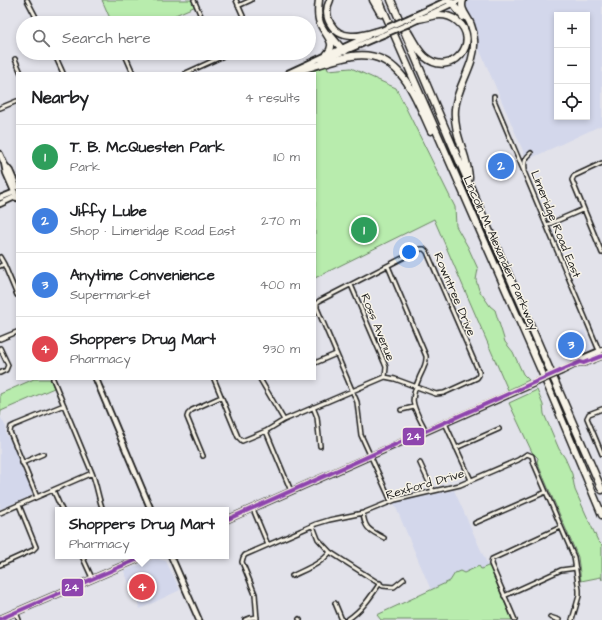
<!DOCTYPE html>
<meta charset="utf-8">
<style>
:root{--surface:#fff;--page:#f6f6f6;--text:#202124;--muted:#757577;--line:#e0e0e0;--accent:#c8321e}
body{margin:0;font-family:"Architects Daughter",sans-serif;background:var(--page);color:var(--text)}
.controls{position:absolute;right:12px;top:12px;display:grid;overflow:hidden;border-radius:0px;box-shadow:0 2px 6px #0003}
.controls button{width:36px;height:36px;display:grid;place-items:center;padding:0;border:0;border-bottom:1px solid var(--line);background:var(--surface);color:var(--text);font:20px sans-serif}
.you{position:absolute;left:409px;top:252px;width:14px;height:14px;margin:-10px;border:3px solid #fff;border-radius:50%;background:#1a73e8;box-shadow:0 0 0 6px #1a73e833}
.badge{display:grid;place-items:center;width:26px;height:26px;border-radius:50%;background:var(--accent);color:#fff;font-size:13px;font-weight:700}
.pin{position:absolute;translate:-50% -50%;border:2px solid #fff;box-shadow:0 1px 4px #0006}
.popup{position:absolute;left:55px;top:507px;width:174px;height:52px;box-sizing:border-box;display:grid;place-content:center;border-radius:0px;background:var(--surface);filter:drop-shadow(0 1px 3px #0005);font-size:13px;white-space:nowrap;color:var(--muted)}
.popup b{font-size:15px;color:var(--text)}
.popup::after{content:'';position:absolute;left:50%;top:100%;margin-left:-8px;border:8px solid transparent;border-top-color:var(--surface)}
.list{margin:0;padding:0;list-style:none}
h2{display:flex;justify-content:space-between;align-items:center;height:52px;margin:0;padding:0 16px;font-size:17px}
h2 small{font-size:13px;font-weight:400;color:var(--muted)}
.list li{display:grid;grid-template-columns:26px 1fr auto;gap:12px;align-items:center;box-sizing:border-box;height:64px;padding:0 16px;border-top:1px solid var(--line)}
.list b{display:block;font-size:15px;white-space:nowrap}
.list p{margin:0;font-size:13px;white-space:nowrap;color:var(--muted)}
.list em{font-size:13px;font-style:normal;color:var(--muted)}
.icon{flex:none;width:22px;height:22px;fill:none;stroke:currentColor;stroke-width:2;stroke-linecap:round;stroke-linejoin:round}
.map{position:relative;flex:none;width:602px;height:620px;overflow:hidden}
.search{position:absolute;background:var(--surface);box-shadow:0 2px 6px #0003;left:16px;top:16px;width:300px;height:44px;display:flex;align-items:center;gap:10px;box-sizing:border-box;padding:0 14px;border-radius:22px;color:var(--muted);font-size:15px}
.panel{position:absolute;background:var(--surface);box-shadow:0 2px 6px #0003;left:16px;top:72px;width:300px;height:308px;border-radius:0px}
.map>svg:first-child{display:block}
.built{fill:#d3d7eb;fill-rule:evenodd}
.green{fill:#b8ecad;stroke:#6a8464}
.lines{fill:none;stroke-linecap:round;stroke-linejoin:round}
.street-casing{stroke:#1c1c1c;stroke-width:6}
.secondary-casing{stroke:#1c1c1c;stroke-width:8}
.highway-casing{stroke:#1c1c1c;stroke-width:9}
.street{stroke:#f7f3e8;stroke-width:3}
.secondary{stroke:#f7f3e8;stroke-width:4.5}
.highway{stroke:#f7f3e8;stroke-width:6}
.secondary-bridge-casing{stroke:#1c1c1c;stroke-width:8;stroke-linecap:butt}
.secondary-bridge{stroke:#f7f3e8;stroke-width:4.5}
.bus-1-casing{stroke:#f7f3e8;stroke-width:7}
.bus-1{stroke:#8e44ad;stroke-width:4}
.labels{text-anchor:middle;stroke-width:3;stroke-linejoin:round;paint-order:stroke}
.street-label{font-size:12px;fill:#1c1c1c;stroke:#f7f3e8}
.line-badge{stroke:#f7f3e8;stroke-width:1.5}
.badge-label{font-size:11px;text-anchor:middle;font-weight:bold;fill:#fff}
</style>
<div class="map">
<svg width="602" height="620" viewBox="0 0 602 620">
<rect width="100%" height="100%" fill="#e2e2ea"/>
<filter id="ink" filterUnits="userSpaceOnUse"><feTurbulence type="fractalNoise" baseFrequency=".025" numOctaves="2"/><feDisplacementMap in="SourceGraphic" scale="8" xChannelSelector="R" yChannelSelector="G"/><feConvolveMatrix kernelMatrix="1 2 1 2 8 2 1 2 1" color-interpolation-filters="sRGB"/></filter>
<g filter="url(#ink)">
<!-- built -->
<path class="built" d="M466,0H602V125L527,160L478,46L477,38L475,28L464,7ZM557,15H587V117H557Z
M584,330L591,347L590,351L568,361L560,341Z
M0,416L6,427V434L11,442L32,493L31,496L0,509Z
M454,490L488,566L431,590L394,503Z
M155,558L166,561L180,590L140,609L124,571Z"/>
<!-- green -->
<path class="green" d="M102,0H194L196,6L157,23H112Z
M326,65L328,70L351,68L396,88L455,207L456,226L468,247L478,269L476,280L479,290L490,306L495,310L505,342L513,352L523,374L529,380L508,390L434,219L315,278V73H300Z
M34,379H50L54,388L1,411L0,416V394Z
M537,390L543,405L544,414L559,449L565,458L572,474L575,490L598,541L602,545V580L601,577L581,581L578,557L537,462L538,458L532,452L509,403Z
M479,566L481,569L488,566L490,567L512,620H381L377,615L450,581L455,573L460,571L464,573Z"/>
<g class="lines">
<defs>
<path id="street" d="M27,0L39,23
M194,0L204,23
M236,0L246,23
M238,6L251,0
M54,53L63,73
M56,57L65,53
M126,57L133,73
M15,59L21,73
M186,73L230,53
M494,96V100L600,353
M0,108L17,101
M602,163L574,176L572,180L602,253
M525,169C524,162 525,158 531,153
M547,225L584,209
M0,257L4,264
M0,266L4,264L17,295
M388,266L426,356C427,363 423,370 420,376C408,404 413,405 426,431
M351,285L384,362L386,367L385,377
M0,339L17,332
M0,348L8,365L6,370L0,373
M315,363L336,354
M214,379L238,437L242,441L266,431L284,420L385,377L395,379L436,394L444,393L477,378L479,375V372L427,252L424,249H420L319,301L317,303V308L352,390L357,402L361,435L391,501
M260,379L284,420
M313,407L317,417L320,446
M602,409L589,414L587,418L602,454
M401,410L414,407
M445,423L471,480
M266,431L291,491
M456,448L499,429
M203,456L187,417L188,414L192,410L221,397
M22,463L43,454
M420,463L433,491
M92,473C97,485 98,498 103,510
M53,490L62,510
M37,497L10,432L11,427L15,425L64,405
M253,509L268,545
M0,513L92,473L53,379
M363,513C365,530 370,530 384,538
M475,523L546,492
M313,526L318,539L330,552L383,586L394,587L404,579
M82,556L92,578
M0,565L33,550L36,547L19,505
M292,576C306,569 321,564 330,552
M504,596L561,570L576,568
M335,603L342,620
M16,612L19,620
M550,617L559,620
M299,619L300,620
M245,620L250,618L257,617
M257,620L255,594L242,562L243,558L245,555L316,524L329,520L363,513L395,500L460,485L518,460L527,454L532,456L534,464L574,557L579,590V596L572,620
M347,620C362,610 370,598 380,583
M515,620L491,564L492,559L561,527"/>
<path id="secondary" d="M409,18L448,0
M411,23L460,0
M322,61L385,34
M288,73L368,36
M295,73L304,69
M0,154L4,163L6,173L17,198
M5,165L10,171L17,187
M0,198L15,192
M0,204L17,196
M580,362L583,358L602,350
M562,371L580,362L584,363L602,356
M96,379L151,510
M226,520L537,382
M171,556L199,620
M0,619L145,556"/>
<path id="highway" d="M319,0C318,7 317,16 320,23C324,34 338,43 327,54
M330,0C322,16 332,35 351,36C361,37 371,33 381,30
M373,0L381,14
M379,0L550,391L602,515
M391,0L454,149L602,490
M448,0L452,3L463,17
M463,0C459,10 468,16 471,25C473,30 474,36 474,40C476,65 457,85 455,109C453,135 468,155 469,178
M408,32C413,40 418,51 425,57C451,79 483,41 457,21C452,17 446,15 440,15C433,15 425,18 418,19
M331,36L341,48L345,51
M301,70C318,65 335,59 352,56C400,48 415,97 431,131"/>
</defs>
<!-- street casing -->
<use href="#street" class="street-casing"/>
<!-- secondary casing -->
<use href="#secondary" class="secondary-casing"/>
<!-- highway casing -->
<use href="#highway" class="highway-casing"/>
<!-- street -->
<use href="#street" class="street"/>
<!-- secondary -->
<use href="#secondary" class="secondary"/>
<!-- highway -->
<use href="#highway" class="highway"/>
<defs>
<path id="secondary-bridge" d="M382,30L409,18
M385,34L411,23
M537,382L562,371"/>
</defs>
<!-- secondary-bridge casing -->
<use href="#secondary-bridge" class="secondary-bridge-casing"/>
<!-- secondary-bridge -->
<use href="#secondary-bridge" class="secondary-bridge"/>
<defs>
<path id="bus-1" d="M226,520L580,362L584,363L602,356
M0,619L145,556"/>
</defs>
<!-- bus-1 casing -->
<use href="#bus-1" class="bus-1-casing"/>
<!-- bus-1 -->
<use href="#bus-1" class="bus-1"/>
</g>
</g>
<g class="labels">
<!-- street labels -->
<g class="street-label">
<text transform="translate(556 224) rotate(68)" y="4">Limeridge Road East</text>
<text transform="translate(501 253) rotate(66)" y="4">Lincoln M. Alexander Parkway</text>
<text transform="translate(455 294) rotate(67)" y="4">Rowntree Drive</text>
<text transform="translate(378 327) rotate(68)" y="4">Ross Avenue</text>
<text transform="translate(425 484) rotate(-16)" y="4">Rexford Drive</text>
</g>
</g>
<g class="line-badge">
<rect x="402" y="427" width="23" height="19" rx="4" fill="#8e44ad"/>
<rect x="61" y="578" width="23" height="19" rx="4" fill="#8e44ad"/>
</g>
<g class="badge-label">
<text x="414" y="440">24</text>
<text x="72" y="591">24</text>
</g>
</svg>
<div class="controls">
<button>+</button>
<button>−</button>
<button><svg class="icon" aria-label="locate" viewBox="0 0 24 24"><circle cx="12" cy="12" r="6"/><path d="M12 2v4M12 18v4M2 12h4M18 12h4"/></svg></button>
</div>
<div class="you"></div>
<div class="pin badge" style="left:364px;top:230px;background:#2e9e5b">1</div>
<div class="pin badge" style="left:501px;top:166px;background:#3f7fe0">2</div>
<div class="pin badge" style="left:571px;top:345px;background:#3f7fe0">3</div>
<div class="pin badge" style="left:142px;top:587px;background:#e0444e">4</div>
<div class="popup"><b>Shoppers Drug Mart</b>Pharmacy</div>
<div class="search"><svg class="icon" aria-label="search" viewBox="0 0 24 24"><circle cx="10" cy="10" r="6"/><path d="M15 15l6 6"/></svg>Search here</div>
<section class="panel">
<h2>Nearby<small>4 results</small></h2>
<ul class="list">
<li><span class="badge" style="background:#2e9e5b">1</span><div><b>T. B. McQuesten Park</b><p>Park</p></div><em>110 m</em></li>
<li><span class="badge" style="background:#3f7fe0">2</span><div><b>Jiffy Lube</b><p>Shop · Limeridge Road East</p></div><em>270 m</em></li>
<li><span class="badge" style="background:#3f7fe0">3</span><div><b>Anytime Convenience</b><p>Supermarket</p></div><em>400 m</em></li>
<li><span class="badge" style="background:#e0444e">4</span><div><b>Shoppers Drug Mart</b><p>Pharmacy</p></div><em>930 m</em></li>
</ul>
</section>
</div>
